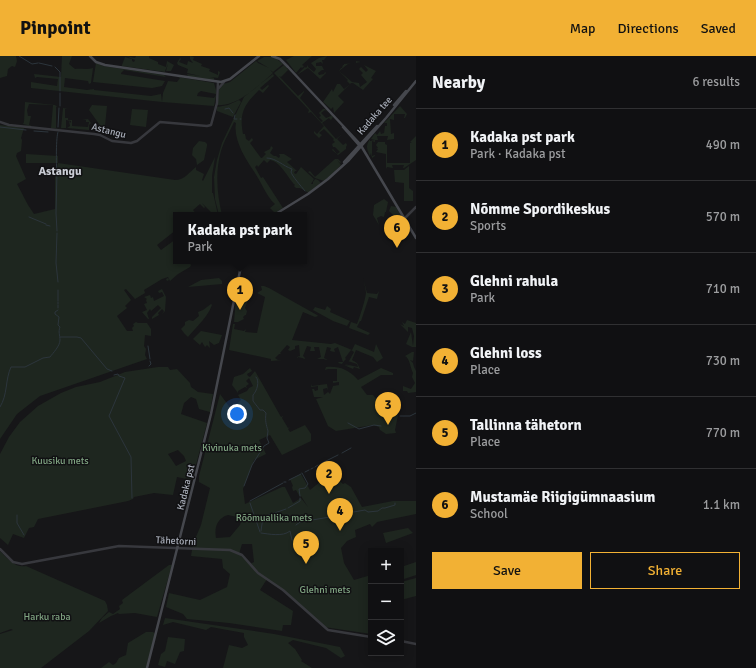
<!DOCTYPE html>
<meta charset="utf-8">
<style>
:root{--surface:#101012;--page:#1e1e20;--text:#f1f3f6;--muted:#9c9d9f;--line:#303032;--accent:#f2b134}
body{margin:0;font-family:Signika,sans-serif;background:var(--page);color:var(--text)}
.controls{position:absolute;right:12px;bottom:12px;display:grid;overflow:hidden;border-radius:0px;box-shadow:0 2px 10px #0003}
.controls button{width:36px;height:36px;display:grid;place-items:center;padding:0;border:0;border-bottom:1px solid var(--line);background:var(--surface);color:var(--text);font:20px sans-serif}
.you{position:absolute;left:237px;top:358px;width:14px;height:14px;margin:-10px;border:3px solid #fff;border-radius:50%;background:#1a73e8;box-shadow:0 0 0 6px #1a73e833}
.badge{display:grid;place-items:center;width:26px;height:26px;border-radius:50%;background:var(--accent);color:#111;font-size:13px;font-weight:700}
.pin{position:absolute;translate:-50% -33px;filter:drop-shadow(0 1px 2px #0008)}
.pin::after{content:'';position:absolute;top:21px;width:14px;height:12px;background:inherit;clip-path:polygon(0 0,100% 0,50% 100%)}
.popup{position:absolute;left:173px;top:156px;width:134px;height:52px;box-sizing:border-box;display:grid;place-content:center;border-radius:0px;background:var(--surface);filter:drop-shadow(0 1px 3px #0005);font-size:13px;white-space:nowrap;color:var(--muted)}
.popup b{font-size:15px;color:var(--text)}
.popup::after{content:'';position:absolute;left:50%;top:100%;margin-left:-8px;border:8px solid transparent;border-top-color:var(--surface)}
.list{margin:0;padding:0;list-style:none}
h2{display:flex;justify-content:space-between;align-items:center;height:52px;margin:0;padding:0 16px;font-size:17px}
h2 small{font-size:13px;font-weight:400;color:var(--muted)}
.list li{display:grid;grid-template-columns:26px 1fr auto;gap:12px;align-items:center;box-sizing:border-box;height:72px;padding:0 16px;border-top:1px solid var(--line)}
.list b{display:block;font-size:15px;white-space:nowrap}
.list p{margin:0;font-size:13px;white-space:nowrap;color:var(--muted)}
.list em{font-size:13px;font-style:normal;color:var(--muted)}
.actions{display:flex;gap:8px;padding:12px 16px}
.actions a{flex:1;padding:9px 0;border:1px solid var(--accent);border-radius:0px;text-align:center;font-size:14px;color:var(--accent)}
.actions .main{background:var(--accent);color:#111}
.icon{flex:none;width:22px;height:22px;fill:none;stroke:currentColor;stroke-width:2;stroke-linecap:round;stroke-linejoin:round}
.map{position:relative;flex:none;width:416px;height:612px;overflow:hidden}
header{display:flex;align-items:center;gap:24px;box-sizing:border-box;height:56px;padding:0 20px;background:var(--accent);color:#111}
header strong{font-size:19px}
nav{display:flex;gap:22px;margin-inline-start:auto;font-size:14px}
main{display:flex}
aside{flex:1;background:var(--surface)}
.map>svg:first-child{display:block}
.green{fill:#1e261f;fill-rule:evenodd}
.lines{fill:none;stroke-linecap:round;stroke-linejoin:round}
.stream{stroke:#2c353c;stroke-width:1}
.tertiary{stroke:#37383d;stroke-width:2.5}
.secondary{stroke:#45474d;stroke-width:2.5}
.labels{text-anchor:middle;stroke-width:3;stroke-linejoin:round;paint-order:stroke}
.street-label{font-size:10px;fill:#a8adb8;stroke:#111113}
.park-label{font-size:10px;fill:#7fa381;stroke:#111113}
.quarter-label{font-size:12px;font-weight:bold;fill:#c9ccd4;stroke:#111113}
</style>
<header>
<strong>Pinpoint</strong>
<nav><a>Map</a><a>Directions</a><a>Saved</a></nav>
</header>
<main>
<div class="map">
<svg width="416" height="612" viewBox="0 0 416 612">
<rect width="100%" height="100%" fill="#161618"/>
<!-- green -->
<path class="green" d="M0,0H16L17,5L15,11L12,10L8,13L7,20L0,22Z
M62,0H72L69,8L75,13C80,12 86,14 93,12L91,27L89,28L88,25L65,22L64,31L87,34L94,33V34L151,40L161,38L162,46L31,32V26L57,30L58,23L37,21L35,22L34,18L61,21Z
M126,0L135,2L136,0H149V2L158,6V8L166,11L167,5L174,9L171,15H166L168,8L165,15L123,9L165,15V16L122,10V9L125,1L132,3V5L134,6L135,4Z
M190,0L194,1L193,4L202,8L201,10L210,13L209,15L218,19V15L220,16L218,22L210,21L214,22V24L188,20L187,18L200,20L187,17L188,13L178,9L177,7L180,2L181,3L179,6L187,9L188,5L193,7L190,3Z
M294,0H312L302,9L304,10L302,12L301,11L296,17L286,4Z
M327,0L324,4H322L323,8L321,6L316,7V10H322L324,14H322L318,17L319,19L324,18L325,16L326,17L320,23L308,12L297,19L305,11L306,12L308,9V11L314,16L316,13L311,7L319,2Z
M264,1H274L283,8L273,16L270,14L273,17C259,29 237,51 217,49L219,34L223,28L230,26L256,5L258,7L269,12L257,5Z
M356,5L361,6L348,8L339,15L352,26L359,27L360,31L367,26L361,19L363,17L359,13L361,11L366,16L368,14L364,9L376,15L371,22L373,23L363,34L353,27H351L338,40L344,46L334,57L333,51L331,53L323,46L332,33L333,36L337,28H340L344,33L350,28L347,25L348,24L339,15L341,12H342L343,9H344V8L356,7Z
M96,7L103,10L164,19L166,21L124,14L121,17V18L165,25L162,30L152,32L93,26Z
M284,9L291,17L288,14L281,21L279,20L298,40L304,35V36L300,42L321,66L323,65L319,61L321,60L319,57L323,53H325L329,57L325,54L321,57L326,62L331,60L330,57L333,61L331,64L329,62L322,67L336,83L342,78L337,83L343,89L346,87L347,89L346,91V93L338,99L332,94L333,93L337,98L340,96L335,91H333L332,88L335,86L333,84L334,83L324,73L319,77L322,79L319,82L314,77V75L317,78L324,70L311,56L308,57L309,54L274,17Z
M273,18L274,20L260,32L262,34L268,29L269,30L263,37L259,34C244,49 239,57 243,78H245L246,83L249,85L252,82L253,84L250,87L261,102H262L266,98L264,96L270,93L271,90L273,92L270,97L274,100H276L279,102L280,100L279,98H284L292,103L287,106L297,115H295L294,117L296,118L301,111L314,123L311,128H313V126L315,123L318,124L321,127L309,137L300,132H296L294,130L295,129C287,121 281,106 270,104L267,107L264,104L258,111L257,109L255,111L261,122L263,121L283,152L275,157L270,152L275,148C266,140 261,125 253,114C245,102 233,83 236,67L234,66C230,75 224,85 221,95C215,116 217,138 222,159H219L215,143L214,121L217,104L222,87L244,41Z
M178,21L214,27L216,34V29V38V35V38L201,35L198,37L197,40L214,42L216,39L214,50L162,46L163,37L168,25L177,26L180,22Z
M239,44L241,46L233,61L217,55V51L228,49Z
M25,46L55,49L57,51H56V72L66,73L51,72L53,49L29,48L27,54L28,60H31L29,69H31L30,70L23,69L27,68H23L24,66Z
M92,49L107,50L105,70L109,76L106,79L101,76L102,72L89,54Z
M400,50L407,58L405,62H404L405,58H394V64L390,63L391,78L394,77V83L387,84L388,80H377L378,84H375V86L372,85V100L375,99V100L372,102L371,97L370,100C366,92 366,89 370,83V85L375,84L371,83L375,77L377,79L380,75L381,78L384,77L385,70H387V67H384Z
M63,52L70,53L65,52V62H68V64H72V70L88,71L89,66H86V64H82L88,63L91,67L89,69V74L67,72L70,70L69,65L71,67V65L66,64V72H61Z
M132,53L148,54L146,71L130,69Z
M0,69L24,72L21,82L22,84L21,95L17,97L16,100L26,123L17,128L28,149L34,158L55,153V120L58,107H26V98L58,100V107L175,124C185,124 189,116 196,111V114L204,118L202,124L203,125L215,101L212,120V137H213L218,159H213L210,155L202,147L205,151L204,152L200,148L193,154L197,159H176V174L157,189L161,194L176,183V205H188L191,209L190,211L178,218L170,225L169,223L168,225L166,224L167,222L169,223L168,221L162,223L144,234L145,237L135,243L126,233L124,234L131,244L125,250L127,252L117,260L127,275H133L132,272L134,270L133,268L136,266L138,267H147L151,273V280L145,279L144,290L146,293L145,299L147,303L40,340L17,358L0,383Z
M416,80V104L404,112H403L404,109H392L393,112L387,111L386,113V98L376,96L378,93H376L378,92L376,89L378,86H385V88L387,89V107H410V87H412L410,86Z
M199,85L205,86L207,88V90L204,104L197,109L196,103L192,99L193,92Z
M335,103H338L341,106L340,107L337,104L341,109L328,122L327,121L328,122L324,125L315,122L308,116L310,115L315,121Z
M409,110V132L413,135V145H404V127L395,126L394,114H404Z
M384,143L388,146L386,156H385L384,161L381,160L377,162L379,169L373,159L374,149Z
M391,150L396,151L409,173L408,177L404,178L401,176C401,166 397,163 389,155Z
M219,222L222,225V228L188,231L201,224Z
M363,222L367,237L377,238L379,235L377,243L369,241L361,265H360L357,271L370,277L368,279L349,272L351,266L357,268C360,260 365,245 366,237C366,234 364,226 363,222Z
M261,230H264L269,232L317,259L318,260L315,261L303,256L292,284L331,288L335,287L352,294L355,288L374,296L376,288L383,302L377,306L373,301L356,294L352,304L357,307L360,313L354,311L353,313L344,309L350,310L344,308L358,311L357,308L348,305H345H349L354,296L351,294L345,302L346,303L344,305L342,308L338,307L339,306H343L338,291L334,293L335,296L330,295L331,292L327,291L324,302L328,304L323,303H317L321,301L319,291H314L315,295H310L311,291L307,290L303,300L306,303L298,301L297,302V301L300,300L299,289L295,290V293L290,295L288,294L290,291L287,289L280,297L281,298H279L275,302L278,304H282L271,305V303L229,294L233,268H235L234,273L244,275L246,273L245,276L257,277L265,241L257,237L262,234Z
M162,233L166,241L165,255L162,258L164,255L162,253L158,257L159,259L152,263V261L161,252L158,249L151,255L150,253L147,257L149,263H151H148L142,256L147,254L144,248L147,247L146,244L147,243L144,241L150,239L151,242L153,241L154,245L164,240L162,236L159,237L158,235Z
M236,242L248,244L245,252L247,255L246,259H245L243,261L244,263L238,266H234Z
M211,248L212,249C207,262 197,270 188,281L184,277L181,273L185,269V266L189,264L193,265L199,260L198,256L203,254Z
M327,250L331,253L330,256L350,265L347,270L333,265L313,254L315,251L325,254Z
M407,264L416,267V291H412L406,288L411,276L413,290L414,280L412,272L408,271V276L400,268L404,270L402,266L405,268Z
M201,275L222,279L219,287L214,289L209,285L210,292L207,289L205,291L202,286L200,289L193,283Z
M412,296H414L413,305L410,304L413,307L414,311L416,315V336L408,337L407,335H403V330L411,333L415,327L412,321L413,317C410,311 410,303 405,300Z
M158,311H168L170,314L177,313L190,327L191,331L198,336L213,338L210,356L199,353L196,343L191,341L184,347L181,358L207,367L192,424L177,421L173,439L154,437L134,441L133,443L128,445L38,463L34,471L29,472L24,482L13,478L8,489L0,482V398L9,381L20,366L38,350L61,337L76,331L100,326L125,316ZM178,394L184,400L186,405L176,410L168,398Z
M326,311C339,310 348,313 358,324L381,312L393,317V319H381L361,331L367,339H373L382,350L384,360L398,359L395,374L396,377L386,378L380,374L379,371L373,369L336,375L328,370L316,343L323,341H314L312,333H314L315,335L318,334V330L311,331L312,328V330L327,328L328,335L327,332L323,333L324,339L328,336L330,338L333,330L339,329V326L333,327V325H337V313H328L325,314Z
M250,312L252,315L247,318L248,320L250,321L255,315L281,361L283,360L282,362L288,372L290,371L288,373L290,376L305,369L311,378V385L282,399L270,379L259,384L266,398L254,404L243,433L245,448L282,431H285L293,447L301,442L308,451L301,440L302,439L300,441L296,434L293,435L292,431L293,430L290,423L301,418L310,434L331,417L343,428L345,427L351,431L362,451L393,445H416V458L377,466L372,471L370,468L355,474L356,481L347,485L341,492L344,507L354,524L371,519V578L324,571L283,534L267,523L260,534L293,555L291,569H283L282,575L229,567L187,563L183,558L166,551L169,537L200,544L227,531L230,518L223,512L222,503L191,500L193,488L201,469L210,432L199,426V420L220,338L231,353L241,344L238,339L247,335L249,332L253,330L249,322L246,325L249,328L246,330L247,332L245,331L238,335V337L232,329L234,321L243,318ZM228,459L242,462L240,469L230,481L216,482C214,472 217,462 228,459ZM242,488H252L254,506L250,508L239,498Z
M408,472L413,477L386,487L383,477Z
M0,495C8,503 15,512 26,510L105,545L107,549L108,555L89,575L41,612H0V578L13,574L11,573L0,577Z
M416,506V519L401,524V511Z
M169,509H172L157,561L135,557L119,558L118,557L111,560L99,567L102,562L109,556L113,558L120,553L119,550L123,547L122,544Z
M416,522V540L401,544V526Z
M165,562L274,578L340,591L345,600L341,602L326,592L293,584L288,587L295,593L302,604L301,605L312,612H223L229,589L242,592L248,589L244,581V577L211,571L206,574L173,566L163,569Z
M146,576H153L155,578L146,612H101L109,606L113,609L116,607L119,602L126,599L128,587Z
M168,581L185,583L184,595L180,596L175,608L167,605L165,611L158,609L161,598L165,595Z"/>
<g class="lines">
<!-- stream -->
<path class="stream" d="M19,0L32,8L38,7
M39,7L52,10
M55,11L60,16V35
M60,50V37
M225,53L229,52L233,57
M235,59L234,63H237
M240,63H241
M0,71L26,74
M58,71L59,52
M34,75L48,76
M267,102C276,102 283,110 292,113L291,116C292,120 301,130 305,135
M29,161L46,168
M46,169L50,170
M57,175L56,157L57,115C56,111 56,79 58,76
M57,177L56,207L58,226
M58,234V245
M58,246V248
M58,252V249
M60,281H77L81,282L107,313L112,315
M148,290L150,303
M149,310L151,308L150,305
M114,319L118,318L119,320L125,322L109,360L131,401L132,442
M0,351C8,338 5,324 11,311H25L43,302L50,301C53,297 60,290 60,284C60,279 58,276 60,271L58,269L59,261L55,258V256L58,254
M400,360H410L416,357
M348,367L359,373L374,369L381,370
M342,397L351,392
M322,407L338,399
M315,411L318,409
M311,413L313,412
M305,416L309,414
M289,424L301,418
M284,426H286
M244,430L252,409L264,390L269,387L267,382L268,375C266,368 265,365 266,357L263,354H260L253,345V339C257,335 260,325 256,321
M300,440L299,433L305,432L308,428L302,417
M250,445L283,427
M250,447L260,476
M288,452L300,445V442
M342,458L365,454L368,456L378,455L382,452H385L395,449V447
M17,459V467L24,479
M296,469L300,466L336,460
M261,475L263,461L286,453
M261,477C269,478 283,481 290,475L292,484"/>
<!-- tertiary -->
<path class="tertiary" d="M218,33L224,26
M0,66L9,69L94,78L100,79L112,85L131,87L137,85L160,66L207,70L211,69L217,47L218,26
M404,163L416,151
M0,493L13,506L22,508L119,490L230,494L242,499L258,517L283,534L328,574L371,581
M401,585L416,588"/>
<!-- secondary -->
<path class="secondary" d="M90,0L96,6L105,9L221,26L230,23L259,0
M272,0L280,3L288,11L360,88L416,182
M394,49L406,35
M343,71L358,88
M344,106L377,70
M274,159L308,138L328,123L349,104L386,62L416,25
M147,612L211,358L242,205"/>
</g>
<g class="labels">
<!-- street labels -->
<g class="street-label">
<text transform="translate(374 59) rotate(-49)" y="4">Kadaka tee</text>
<text transform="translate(109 74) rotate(14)" y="4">Astangu</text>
<text transform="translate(185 431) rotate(-76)" y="4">Kadaka pst</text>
<text transform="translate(176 484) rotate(3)" y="4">Tähetorni</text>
</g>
<!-- park labels -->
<g class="park-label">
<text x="232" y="395">Kivinuka mets</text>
<text x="60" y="408">Kuusiku mets</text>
<text x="274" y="465">Rõõmuallika mets</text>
<text x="325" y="537">Glehni mets</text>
<text x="47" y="564">Harku raba</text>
</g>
<!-- quarter labels -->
<g class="quarter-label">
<text x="60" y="119">Astangu</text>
</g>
</g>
</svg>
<div class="controls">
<button>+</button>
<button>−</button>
<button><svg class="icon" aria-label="layers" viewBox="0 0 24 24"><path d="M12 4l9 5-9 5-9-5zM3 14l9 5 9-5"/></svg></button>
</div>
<div class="you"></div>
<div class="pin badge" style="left:240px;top:254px">1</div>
<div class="popup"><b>Kadaka pst park</b>Park</div>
<div class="pin badge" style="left:329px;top:438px">2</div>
<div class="pin badge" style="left:388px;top:369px">3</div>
<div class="pin badge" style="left:340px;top:475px">4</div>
<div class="pin badge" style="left:306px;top:508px">5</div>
<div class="pin badge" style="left:397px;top:192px">6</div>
</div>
<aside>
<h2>Nearby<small>6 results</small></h2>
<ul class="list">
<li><span class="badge">1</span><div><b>Kadaka pst park</b><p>Park · Kadaka pst</p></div><em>490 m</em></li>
<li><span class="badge">2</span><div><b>Nõmme Spordikeskus</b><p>Sports</p></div><em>570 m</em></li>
<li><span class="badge">3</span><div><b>Glehni rahula</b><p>Park</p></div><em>710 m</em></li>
<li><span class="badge">4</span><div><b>Glehni loss</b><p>Place</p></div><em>730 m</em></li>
<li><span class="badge">5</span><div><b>Tallinna tähetorn</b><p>Place</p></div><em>770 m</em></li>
<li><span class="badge">6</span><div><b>Mustamäe Riigigümnaasium</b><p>School</p></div><em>1.1 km</em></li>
</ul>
<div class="actions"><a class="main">Save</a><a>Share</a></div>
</aside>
</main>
